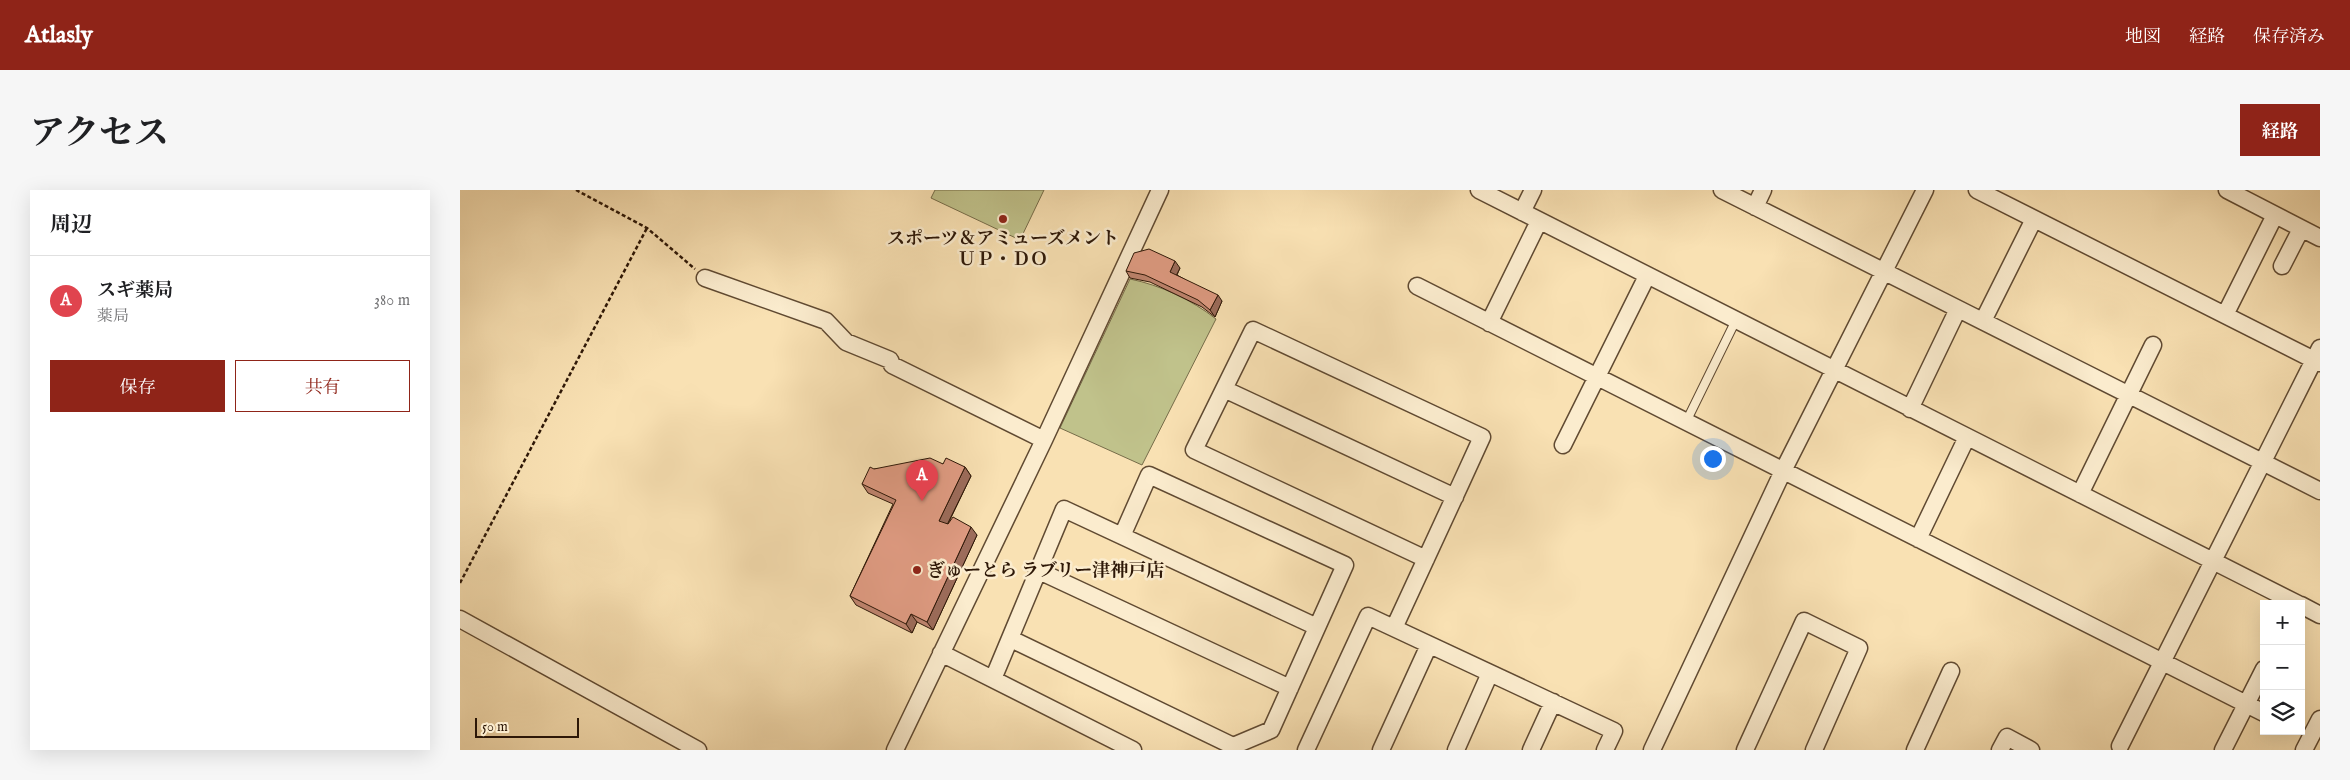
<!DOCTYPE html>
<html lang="ja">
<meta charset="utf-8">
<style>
:root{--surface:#fff;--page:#f6f6f6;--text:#202124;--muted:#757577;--line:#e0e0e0;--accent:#8f2418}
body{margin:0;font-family:"IM FELL English","Noto Serif JP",serif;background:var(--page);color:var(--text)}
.controls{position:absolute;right:15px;bottom:15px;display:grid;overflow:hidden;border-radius:0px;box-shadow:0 5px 20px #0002}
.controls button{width:45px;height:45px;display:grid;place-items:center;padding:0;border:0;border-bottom:1px solid var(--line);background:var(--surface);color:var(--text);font:25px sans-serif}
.scale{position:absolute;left:15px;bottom:12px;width:104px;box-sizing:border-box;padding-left:5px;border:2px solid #2d1707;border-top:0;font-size:14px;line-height:18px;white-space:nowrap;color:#2d1707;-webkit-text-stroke:4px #fbecce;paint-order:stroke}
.you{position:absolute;left:1252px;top:268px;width:18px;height:18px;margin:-12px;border:4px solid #fff;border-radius:50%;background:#1a73e8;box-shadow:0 0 0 8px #1a73e833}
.badge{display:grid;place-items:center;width:32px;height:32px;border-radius:50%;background:var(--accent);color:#fff;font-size:16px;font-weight:700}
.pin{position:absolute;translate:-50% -41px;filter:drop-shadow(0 1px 2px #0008)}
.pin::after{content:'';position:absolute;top:26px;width:18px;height:15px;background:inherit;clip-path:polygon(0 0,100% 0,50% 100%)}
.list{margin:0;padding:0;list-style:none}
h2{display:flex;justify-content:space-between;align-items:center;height:65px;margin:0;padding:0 20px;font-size:21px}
h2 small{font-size:16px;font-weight:400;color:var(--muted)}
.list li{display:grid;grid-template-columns:32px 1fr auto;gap:15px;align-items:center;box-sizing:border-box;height:90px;padding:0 20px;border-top:1px solid var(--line)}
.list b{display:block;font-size:19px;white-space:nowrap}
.list p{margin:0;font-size:16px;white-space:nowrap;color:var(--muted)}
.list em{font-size:16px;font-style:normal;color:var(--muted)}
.actions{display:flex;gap:10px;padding:15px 20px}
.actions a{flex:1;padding:11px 0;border:1px solid var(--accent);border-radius:0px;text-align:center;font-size:18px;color:var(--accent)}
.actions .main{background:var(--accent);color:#fff}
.icon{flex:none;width:28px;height:28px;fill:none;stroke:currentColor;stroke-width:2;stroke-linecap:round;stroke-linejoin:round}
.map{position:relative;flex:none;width:1860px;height:560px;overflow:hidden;border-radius:0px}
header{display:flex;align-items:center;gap:30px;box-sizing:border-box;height:70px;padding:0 25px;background:var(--accent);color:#fff}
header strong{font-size:24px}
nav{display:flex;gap:28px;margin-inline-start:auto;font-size:18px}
.intro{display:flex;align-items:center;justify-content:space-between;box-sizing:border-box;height:120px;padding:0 30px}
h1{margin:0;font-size:35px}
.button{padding:12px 22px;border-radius:0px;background:var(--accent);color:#fff;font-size:18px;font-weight:700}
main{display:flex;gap:30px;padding:0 30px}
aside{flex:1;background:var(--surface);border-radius:0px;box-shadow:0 5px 20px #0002}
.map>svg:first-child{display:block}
.green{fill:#c0c28b;stroke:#766c49}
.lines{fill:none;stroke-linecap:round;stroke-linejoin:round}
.lane-casing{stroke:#604a32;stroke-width:10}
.street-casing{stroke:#604a32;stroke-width:19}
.path{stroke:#2d1707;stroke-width:2.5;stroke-dasharray:4 2.5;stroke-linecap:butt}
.lane{stroke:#fbecce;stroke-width:8}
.street{stroke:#fbecce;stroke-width:16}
.wall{fill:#c08570;stroke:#2d1707}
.shaded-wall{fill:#9c6c5b;stroke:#2d1707}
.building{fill:#df9b82;stroke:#2d1707}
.poi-dot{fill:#8f2418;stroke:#fbecce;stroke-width:2}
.labels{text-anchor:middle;stroke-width:5;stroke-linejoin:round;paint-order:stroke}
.poi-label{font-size:18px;font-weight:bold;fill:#2d1707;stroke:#fbecce}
</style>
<header>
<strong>Atlasly</strong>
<nav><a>地図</a><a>経路</a><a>保存済み</a></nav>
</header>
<div class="intro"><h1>アクセス</h1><a class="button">経路</a></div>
<main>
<aside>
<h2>周辺<small></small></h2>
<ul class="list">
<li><span class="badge" style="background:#e0444e">A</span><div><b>スギ薬局</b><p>薬局</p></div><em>380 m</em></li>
</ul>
<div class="actions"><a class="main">保存</a><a>共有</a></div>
</aside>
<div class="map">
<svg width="1860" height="560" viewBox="0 0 1860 560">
<rect width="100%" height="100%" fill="#f9e1b3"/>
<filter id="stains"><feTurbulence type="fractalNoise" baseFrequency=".004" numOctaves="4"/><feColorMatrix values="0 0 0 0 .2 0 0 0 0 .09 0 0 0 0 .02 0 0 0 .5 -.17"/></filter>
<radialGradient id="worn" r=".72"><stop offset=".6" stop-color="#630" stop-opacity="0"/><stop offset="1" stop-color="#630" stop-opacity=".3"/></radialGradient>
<!-- green -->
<path class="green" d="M475,0H584L560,50L471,8Z
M670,89C700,95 732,110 756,129L682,275L600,238Z"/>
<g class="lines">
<defs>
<path id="lane" d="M1226,232L1276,130"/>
<path id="street" d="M1019,0L1838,414
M1262,0L1860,301
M1517,0L1860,173
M1767,0L1860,48
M1295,17L1303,0
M1062,22L1073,0
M1822,76L1841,39
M245,88L366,131L386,152L430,170L432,175L584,250
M957,96L1804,523
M1765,125L1815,25
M1523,131L1574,29
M1029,133L1079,31
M764,199L995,307
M1450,219L1498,119
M1103,255L1187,86
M1620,304L1693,155
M1458,349L1507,247
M579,381L830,498
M1841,415L1860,425
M0,429L238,560
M934,438C963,375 993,311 1022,247L793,140L734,260L966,369
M551,449L773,556L811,540L885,375L689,285L662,346
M481,463L673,560
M533,489L604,319L857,437
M1660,556L1860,158
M435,560L584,250L700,0
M846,560L908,426L1154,541L1145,560
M921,560L969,455
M996,560L1030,483
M1071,560L1093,512
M1192,560L1323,281L1465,0
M1285,560L1344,431L1399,458L1354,560
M1455,560L1491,481
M1540,560L1547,547L1571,560
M1763,560L1804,479
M1844,560L1860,529"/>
</defs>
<!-- lane casing -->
<use href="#lane" class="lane-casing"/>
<!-- street casing -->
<use href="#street" class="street-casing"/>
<!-- path -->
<path class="path" d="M116,0L187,38L235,79
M0,393L187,38"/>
<!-- lane -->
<use href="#lane" class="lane"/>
<!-- street -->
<use href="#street" class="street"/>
</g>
<!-- wall -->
<path class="wall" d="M720,78L717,85L762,111L755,127L742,117L690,92L670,88L666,81Z
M483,274L505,277L511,286L488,334L517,345L473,440L457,432L452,443L396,415L390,406L433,314L408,303L402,294L414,279Z"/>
<!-- shaded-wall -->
<path class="shaded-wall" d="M715,71L720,78L715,88L710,82Z
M758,105L762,111L755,127L750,120Z
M505,277L511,286L485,339L479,331Z
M511,337L517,345L473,440L467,432Z
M451,424L457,432L452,443L446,434Z"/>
<!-- building -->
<path class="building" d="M689,59L715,71L710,82L758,105L750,120L738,110L685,85L666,81L674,63Z
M470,268L483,274L486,268L505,277L479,331L488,334L493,327L511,337L467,432L451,424L446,434L390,406L436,310L402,294L410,277L414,279Z"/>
<!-- markers -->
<g class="poi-dot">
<circle cx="543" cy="29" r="5"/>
<circle cx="457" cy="380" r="5"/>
</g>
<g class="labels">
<!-- poi labels -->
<g class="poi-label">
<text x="543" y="54">スポーツ＆アミューズメント<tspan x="543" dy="21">ＵＰ・ＤＯ</tspan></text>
<text x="467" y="386" text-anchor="start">ぎゅーとら ラブリー津神戸店</text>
</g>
</g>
<rect width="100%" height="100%" filter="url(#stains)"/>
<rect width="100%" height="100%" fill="url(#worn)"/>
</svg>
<div class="controls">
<button>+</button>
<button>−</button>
<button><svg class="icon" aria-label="layers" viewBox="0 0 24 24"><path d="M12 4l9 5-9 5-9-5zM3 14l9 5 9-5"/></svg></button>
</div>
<div class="scale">50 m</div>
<div class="you"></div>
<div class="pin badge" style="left:462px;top:311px;background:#e0444e">A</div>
</div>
</main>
